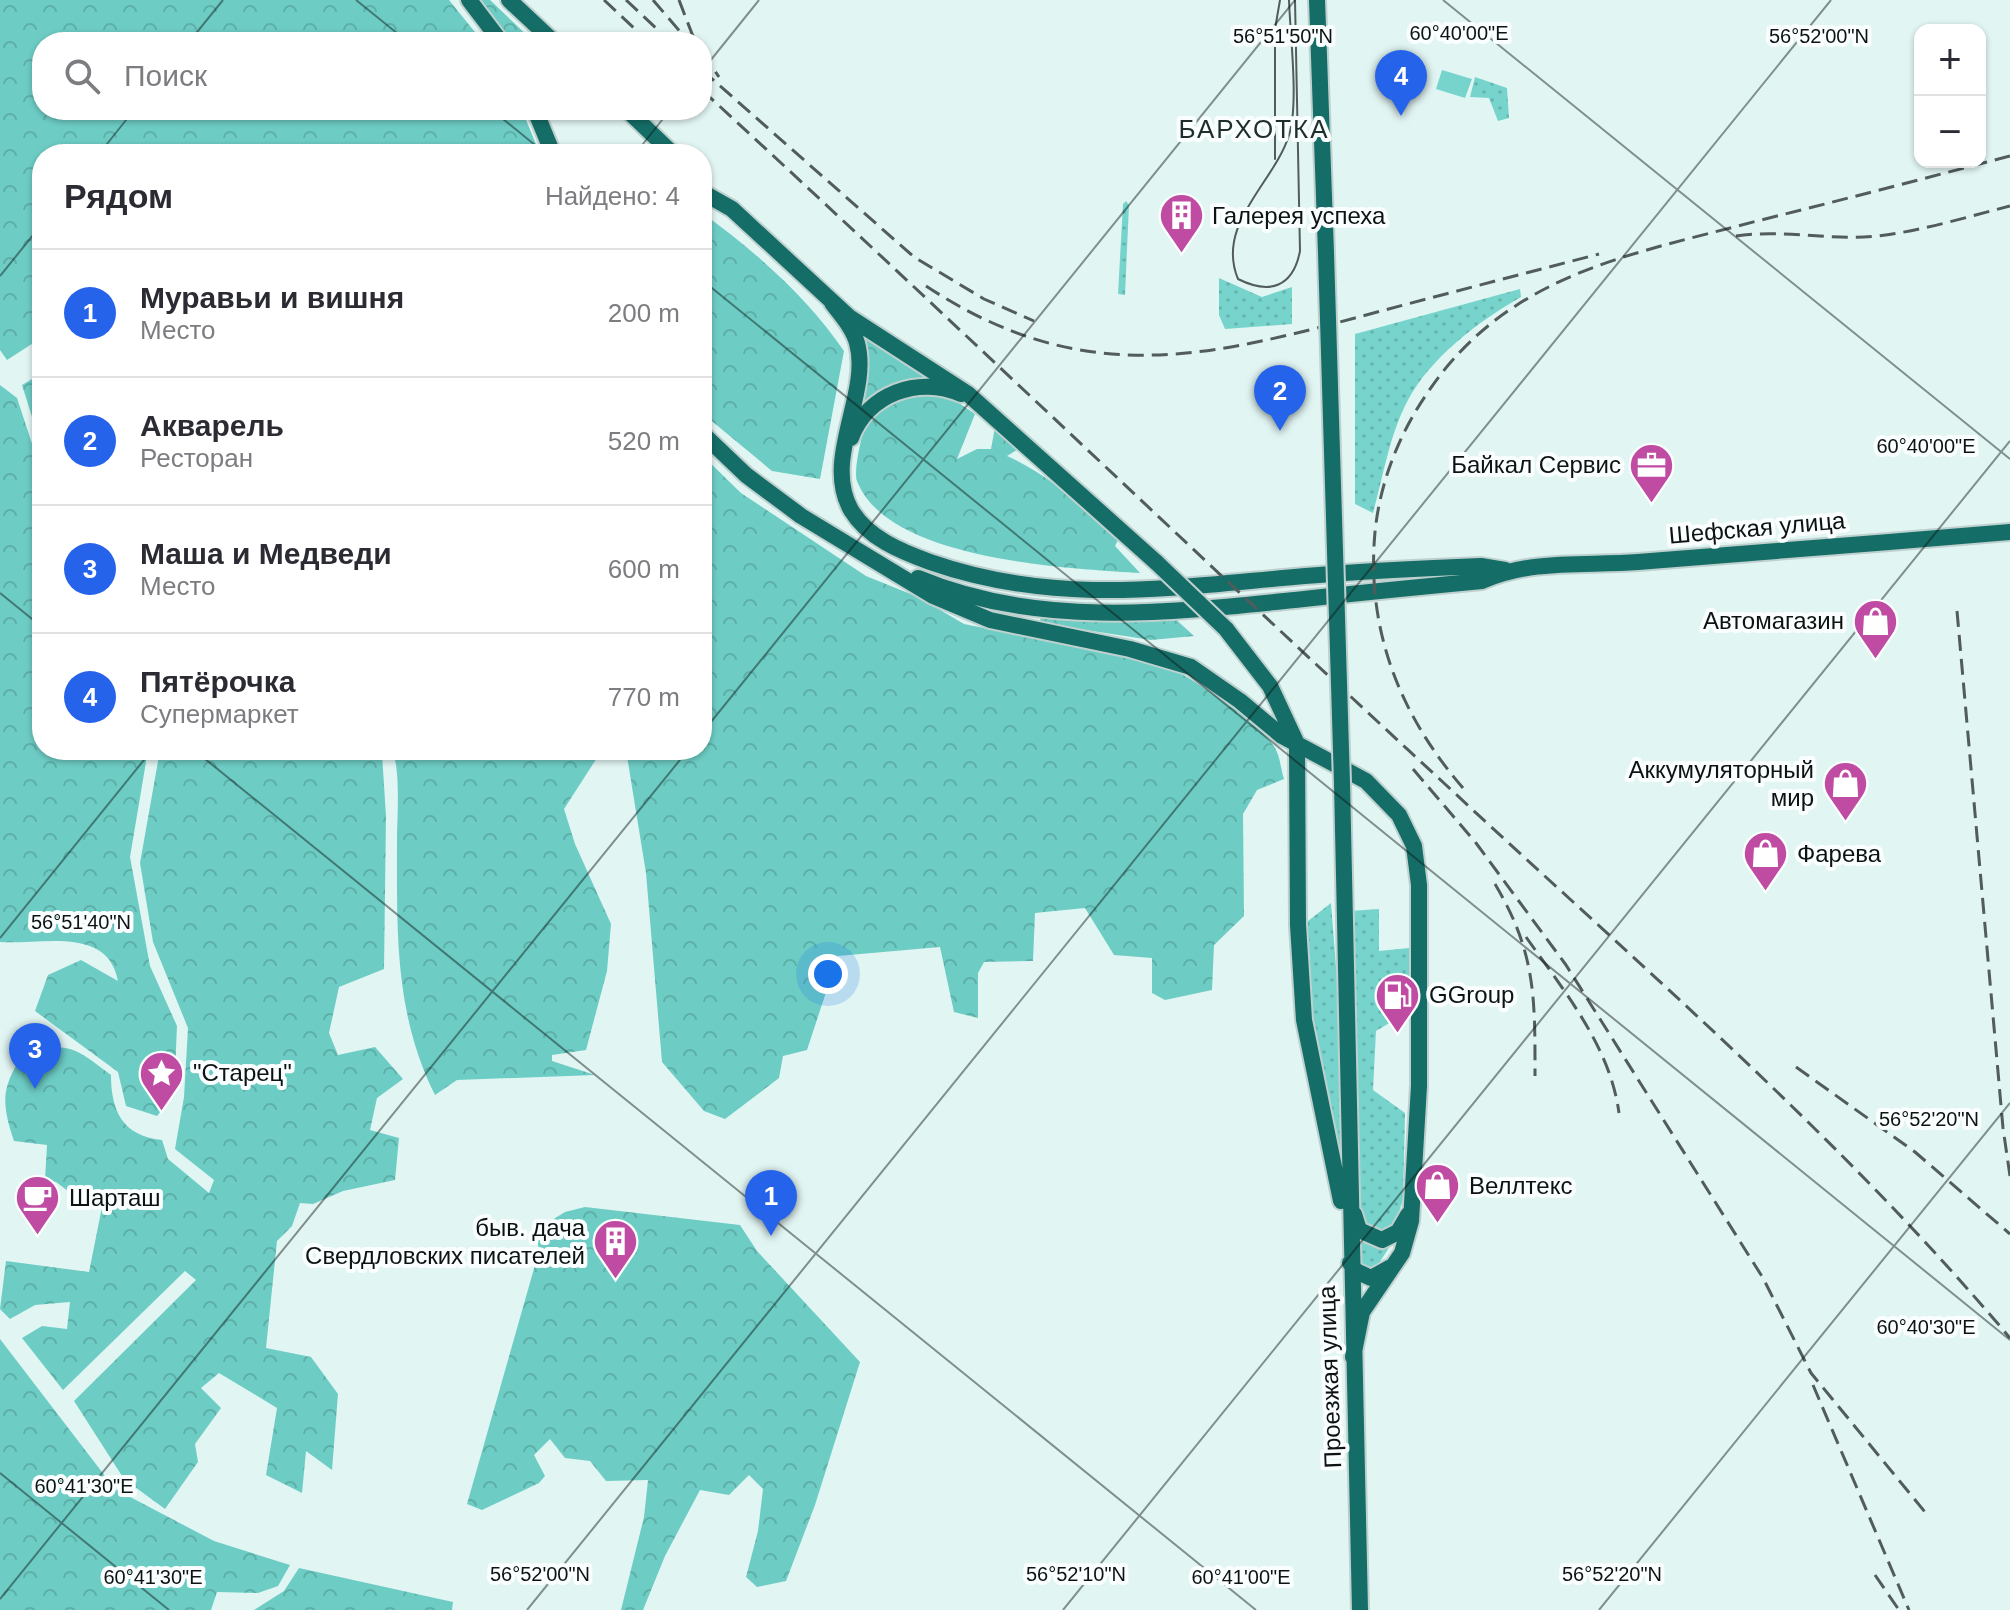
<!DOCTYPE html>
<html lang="ru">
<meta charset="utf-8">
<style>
:root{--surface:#fff;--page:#f7f7f7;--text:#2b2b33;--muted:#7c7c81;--line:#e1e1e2;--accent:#2563eb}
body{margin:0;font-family:Arial,sans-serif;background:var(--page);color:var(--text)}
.controls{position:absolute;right:24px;top:24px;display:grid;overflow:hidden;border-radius:16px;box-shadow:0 2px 6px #0004}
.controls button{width:72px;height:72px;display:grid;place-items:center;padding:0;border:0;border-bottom:2px solid var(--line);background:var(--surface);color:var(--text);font:40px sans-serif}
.you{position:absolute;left:828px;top:974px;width:28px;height:28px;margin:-20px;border:6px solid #fff;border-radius:50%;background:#1a73e8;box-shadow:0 0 0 12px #1a73e833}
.badge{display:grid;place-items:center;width:52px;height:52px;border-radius:50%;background:var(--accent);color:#fff;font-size:26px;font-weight:700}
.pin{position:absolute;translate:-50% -66px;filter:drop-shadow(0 2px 4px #0008)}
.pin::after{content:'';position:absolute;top:42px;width:28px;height:24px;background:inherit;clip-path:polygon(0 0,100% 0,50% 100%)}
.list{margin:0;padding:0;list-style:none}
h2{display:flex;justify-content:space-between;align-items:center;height:104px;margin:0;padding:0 32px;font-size:34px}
h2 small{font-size:26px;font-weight:400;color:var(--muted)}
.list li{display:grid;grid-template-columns:52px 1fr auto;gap:24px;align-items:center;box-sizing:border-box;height:128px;padding:0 32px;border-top:2px solid var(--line)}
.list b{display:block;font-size:30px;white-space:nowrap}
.list p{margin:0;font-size:26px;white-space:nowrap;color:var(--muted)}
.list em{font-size:26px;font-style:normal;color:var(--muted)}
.icon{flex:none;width:44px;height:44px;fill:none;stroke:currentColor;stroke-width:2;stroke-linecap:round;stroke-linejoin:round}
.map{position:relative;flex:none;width:2010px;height:1610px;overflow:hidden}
.search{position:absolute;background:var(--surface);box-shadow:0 2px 6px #0004;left:32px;top:32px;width:680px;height:88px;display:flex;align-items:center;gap:20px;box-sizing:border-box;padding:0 28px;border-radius:32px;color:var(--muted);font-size:30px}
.panel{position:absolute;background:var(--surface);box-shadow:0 2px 6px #0004;left:32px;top:144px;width:680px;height:616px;border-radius:32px}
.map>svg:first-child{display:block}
.grass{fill:url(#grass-dots)}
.forest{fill:url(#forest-crowns)}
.garden{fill:#76d4cc}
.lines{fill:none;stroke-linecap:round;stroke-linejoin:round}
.primary-casing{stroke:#bfd1cf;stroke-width:20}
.primary{stroke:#156d67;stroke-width:16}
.tram{stroke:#515c5b;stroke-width:2}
.rail{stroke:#515c5b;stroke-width:3;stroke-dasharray:16 8;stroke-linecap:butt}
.primary-bridge-casing{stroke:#bfd1cf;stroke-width:20;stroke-linecap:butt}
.primary-bridge{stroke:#156d67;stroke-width:16}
.ticks{fill:none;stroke:#0c1312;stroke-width:2;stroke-opacity:0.45}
.labels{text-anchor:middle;stroke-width:8;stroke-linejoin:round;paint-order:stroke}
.poi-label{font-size:24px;fill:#0c1312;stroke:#fafefe;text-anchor:start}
.street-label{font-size:24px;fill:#0c1312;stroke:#fafefe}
.neighbourhood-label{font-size:26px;letter-spacing:2px;fill:#1e2e2c;stroke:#fafefe}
.ticks-label{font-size:20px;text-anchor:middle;fill:#0c1312;stroke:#fafefe;stroke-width:8;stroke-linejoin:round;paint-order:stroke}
</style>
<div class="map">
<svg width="2010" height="1610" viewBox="0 0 2010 1610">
<defs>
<pattern id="grass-dots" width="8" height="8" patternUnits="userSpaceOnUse" patternTransform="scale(2)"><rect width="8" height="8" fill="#76d4cc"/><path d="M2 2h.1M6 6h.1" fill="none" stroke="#65b5ae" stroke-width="1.8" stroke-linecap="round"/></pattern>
<pattern id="forest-crowns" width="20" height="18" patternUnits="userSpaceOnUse" patternTransform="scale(2)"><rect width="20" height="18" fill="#6dcdc5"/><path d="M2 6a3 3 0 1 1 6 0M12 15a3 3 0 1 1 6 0" fill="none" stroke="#5dafa8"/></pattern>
</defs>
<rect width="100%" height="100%" fill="#e1f5f3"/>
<!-- grass -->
<path class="grass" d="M1475,77L1507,88L1509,118L1498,121L1489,98L1470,97Z
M1126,201L1129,205L1125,295L1118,294L1123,204Z
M1219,278L1262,297L1292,287V324L1225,329L1219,315Z
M1520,289L1521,297C1479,321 1431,357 1408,400C1390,433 1383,477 1373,513L1355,504V334Z
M1331,903L1341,1031V1160L1317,1070L1303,925Z
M1379,909V951L1409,948L1411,1010L1376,1031L1373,1090L1405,1113L1403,1200L1393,1229L1374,1231L1359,1217L1350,911Z
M1358,1236L1371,1244L1390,1246L1376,1268L1367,1271L1360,1266Z"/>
<!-- forest -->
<path class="forest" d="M0,0H449L483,42H42V110H522L540,154H42V332L38,340L7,360L0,350Z
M475,0H490L534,42H506Z
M702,213C754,250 808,298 844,351L820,479L772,471L702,413Z
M849,317L945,376L917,386L857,425L858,366Z
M42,373V449L22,385Z
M0,385L17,398L42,474V750H148L130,857L150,966L177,1026L174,1095L157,1116L126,1106L118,1072L35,1011L48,975L81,960L118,981C108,925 40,945 0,942Z
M924,391L956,401L975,414L957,459L977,449H991L995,427L1020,448L1007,456C1051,476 1084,507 1118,540L1115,546L1140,573C1068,568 888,561 857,481C854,471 859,450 861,440C867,410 898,396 924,391Z
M702,455L741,493L866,576L918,597L964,624L1163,664C1196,681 1255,716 1275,748C1280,756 1281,770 1284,779L1257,790L1243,814L1244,916L1214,945L1212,990L1165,1000L1152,993V958L1114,955L1085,908L1035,913L1033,961L984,962L978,973V1018L954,1012L940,947L838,956L807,1050L783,1056L779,1078L725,1119L704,1111L662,1062L646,873L626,750H702Z
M1041,611L1171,615L1194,636L1151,640L1040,623Z
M160,750H371L382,754L386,816L384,969L339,987L329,1033L338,1055L375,1047L403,1079L377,1098L370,1130L399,1138L395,1180L343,1191L313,1204L300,1203L292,1226L277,1241L266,1348L311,1357L338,1394L332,1470L306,1451L302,1493L266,1475L277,1408L219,1373L201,1388L221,1408L195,1444L198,1462L165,1509L124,1479L74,1401L196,1280L185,1271L63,1390L22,1338L42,1326L67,1329L70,1302L35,1305L10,1319L0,1309L6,1261L89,1272L103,1202L72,1194L56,1182L45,1180L47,1145L14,1141C0,1099 2,1086 27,1048C74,1045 74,1047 111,1075C111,1110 122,1136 162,1140L168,1159L209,1193L214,1180L175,1149L184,1097L188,1028L153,942L140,863Z
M392,750H602L564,809L575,844L611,924L607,971L586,1050L552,1055V1061L595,1075L457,1080L435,1095C394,1013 397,931 397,842C397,818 401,770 392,750Z
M585,1207L740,1225L757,1251L860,1362L815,1505L786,1581L757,1587L746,1577L758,1531L763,1489L749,1475L729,1495L700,1490L665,1556L643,1610H621L644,1517L648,1480L606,1481L590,1461L565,1458L550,1439L534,1455L545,1476L539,1483L482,1510L467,1504L539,1251L536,1230L565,1212Z
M0,1339L115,1489L214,1541L290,1565L278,1586L258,1593L217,1592L211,1610H0Z
M299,1568L453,1602L452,1610H254L284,1591Z"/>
<!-- garden -->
<path class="garden" d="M1442,70L1472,79L1465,98L1436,89Z"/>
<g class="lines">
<defs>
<path id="primary" d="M469,0L501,42
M509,0L554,42
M1317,0L1326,253
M535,110L553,154
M627,110L673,154
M702,192L732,209L849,317L968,394L1157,563
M832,303C841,315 853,328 857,343C871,394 822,459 851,510C868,538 900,551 930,562C1068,610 1191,584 1331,574C1381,570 1431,568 1481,566L1505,570
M702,433L746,475L801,516L933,596L990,620L1130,649L1191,667L1240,701L1282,736L1366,781L1399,815L1414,846L1419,885V1086L1411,1221L1402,1253L1362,1312L1353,1357
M851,438C867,394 919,375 961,394
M918,578C1037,628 1169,613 1295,600C1357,593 1419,587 1482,581C1531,559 1585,566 1638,562C1762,553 1886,542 2010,532
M1226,629L1270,686L1297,744L1298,925L1304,1020L1341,1201
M1342,783L1360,1610
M1354,1214L1359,1230L1382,1240L1398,1232L1408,1215
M1350,1263L1356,1271L1371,1278L1391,1267"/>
</defs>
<!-- primary casing -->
<use href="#primary" class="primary-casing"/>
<!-- primary -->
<use href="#primary" class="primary"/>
<!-- tram -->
<path class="tram" d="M1289,0C1290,34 1299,104 1289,135C1275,182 1215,224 1238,279C1270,295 1293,287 1300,251L1295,0
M1275,159V29L1280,0"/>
<!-- rail -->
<path class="rail" d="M604,0L649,42
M626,0L671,42
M653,0L689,42
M679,0L694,39
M702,52L719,77
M702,70L914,257L984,299L1034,321
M702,90C952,320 1197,555 1446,785C1639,965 1840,1136 2010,1338
M1736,236C1784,229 1830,241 1878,236C1921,231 1967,217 2010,206
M926,286C1085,391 1211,357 1381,311C1453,292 1526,273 1599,254
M1957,611L2003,1128L2010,1176
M1413,769L1476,843L1566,965L1763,1278L1811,1373L1925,1512
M1463,788C1400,715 1366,630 1375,532C1380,482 1399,434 1428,392C1508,274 1629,255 1757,221C1842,200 1926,178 2010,156
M1495,884C1536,953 1535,998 1535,1076
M1526,937C1564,991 1610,1046 1619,1113
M1796,1067L1915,1152L2010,1234
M1813,1385L1909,1610
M1875,1575L1899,1610"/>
<defs>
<path id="primary-bridge" d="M1326,253L1342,783
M1157,563L1226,629"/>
</defs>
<!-- primary-bridge casing -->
<use href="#primary-bridge" class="primary-bridge-casing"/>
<!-- primary-bridge -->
<use href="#primary-bridge" class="primary-bridge"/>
</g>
<!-- ticks -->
<path class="ticks" d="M356,0L408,42M1443,0L2010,459M189,42L223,0M702,71L759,0M492,110L546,154M99,154L134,110M635,154L670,110M0,276L42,224M702,280L2010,1340M0,593L42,627M702,733L1295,0M194,750L1256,1610M0,938L152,750M0,1473L169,1610M0,1599L688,750M527,1610L1831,0M1063,1610L2010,441M1599,1610L2010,1103"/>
<!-- icons -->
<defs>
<symbol id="building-pin" viewBox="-11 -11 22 30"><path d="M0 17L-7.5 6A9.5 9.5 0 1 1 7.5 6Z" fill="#c04ba3" stroke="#fafefe"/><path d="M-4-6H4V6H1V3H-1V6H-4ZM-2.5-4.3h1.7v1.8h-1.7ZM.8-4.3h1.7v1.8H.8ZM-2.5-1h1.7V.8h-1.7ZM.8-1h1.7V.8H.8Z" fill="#fff"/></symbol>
<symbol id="office-pin" viewBox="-11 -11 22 30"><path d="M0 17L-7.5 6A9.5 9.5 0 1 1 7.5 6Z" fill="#c04ba3" stroke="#fafefe"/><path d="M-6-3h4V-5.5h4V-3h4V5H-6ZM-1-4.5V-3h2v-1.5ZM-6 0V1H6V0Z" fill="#fff"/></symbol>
<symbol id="shop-pin" viewBox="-11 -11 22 30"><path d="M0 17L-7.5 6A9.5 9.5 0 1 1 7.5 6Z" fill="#c04ba3" stroke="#fafefe"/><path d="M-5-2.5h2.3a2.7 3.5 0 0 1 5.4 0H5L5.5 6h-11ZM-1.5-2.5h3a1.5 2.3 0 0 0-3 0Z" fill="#fff"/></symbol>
<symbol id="fuel-pin" viewBox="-11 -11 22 30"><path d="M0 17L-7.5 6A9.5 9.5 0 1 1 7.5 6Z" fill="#c04ba3" stroke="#fafefe"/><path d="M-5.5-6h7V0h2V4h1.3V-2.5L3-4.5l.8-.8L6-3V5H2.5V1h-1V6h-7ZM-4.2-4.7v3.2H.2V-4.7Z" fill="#fff"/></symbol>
<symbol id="sight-pin" viewBox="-11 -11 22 30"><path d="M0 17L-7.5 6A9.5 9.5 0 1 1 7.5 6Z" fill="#c04ba3" stroke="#fafefe"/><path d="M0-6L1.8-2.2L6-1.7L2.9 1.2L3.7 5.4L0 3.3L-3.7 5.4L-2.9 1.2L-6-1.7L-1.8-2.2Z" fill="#fff"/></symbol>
<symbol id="cafe-pin" viewBox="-11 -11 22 30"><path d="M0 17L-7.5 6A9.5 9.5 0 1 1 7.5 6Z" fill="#c04ba3" stroke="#fafefe"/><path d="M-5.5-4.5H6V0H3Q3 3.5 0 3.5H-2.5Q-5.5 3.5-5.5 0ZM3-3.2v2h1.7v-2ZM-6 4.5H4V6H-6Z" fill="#fff"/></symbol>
</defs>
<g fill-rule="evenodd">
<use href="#building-pin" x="1156" y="190" width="51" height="69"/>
<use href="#office-pin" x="1626" y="440" width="51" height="69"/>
<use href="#shop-pin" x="1850" y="596" width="51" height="69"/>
<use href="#shop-pin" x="1820" y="758" width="51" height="69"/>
<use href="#shop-pin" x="1740" y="828" width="51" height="69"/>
<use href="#fuel-pin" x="1372" y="970" width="51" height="69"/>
<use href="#sight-pin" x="136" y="1048" width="51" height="69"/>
<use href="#shop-pin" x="1412" y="1160" width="51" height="69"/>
<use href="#cafe-pin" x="12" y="1172" width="51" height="69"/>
<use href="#building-pin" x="590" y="1216" width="51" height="69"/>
</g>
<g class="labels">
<!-- poi labels -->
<g class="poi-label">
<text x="1212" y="224">Галерея успеха</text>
<text x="1621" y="473" text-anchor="end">Байкал Сервис</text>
<text x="1844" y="629" text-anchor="end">Автомагазин</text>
<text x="1814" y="778" text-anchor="end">Аккумуляторный<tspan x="1814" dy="28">мир</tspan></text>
<text x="1797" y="862">Фарева</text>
<text x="1429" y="1003">GGroup</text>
<text x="193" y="1081">"Старец"</text>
<text x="1469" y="1194">Веллтекс</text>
<text x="69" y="1206">Шарташ</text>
<text x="585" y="1236" text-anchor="end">быв. дача<tspan x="585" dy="28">Свердловских писателей</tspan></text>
</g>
<!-- street labels -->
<g class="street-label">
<text transform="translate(1757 528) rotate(-5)" y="8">Шефская улица</text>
<text transform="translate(1330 1377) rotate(-92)" y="8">Проезжая улица</text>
</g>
<!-- neighbourhood labels -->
<g class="neighbourhood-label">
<text x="1254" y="138">БАРХОТКА</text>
</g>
</g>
<g class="ticks-label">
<text x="1459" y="40">60°40'00"E</text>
<text x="1283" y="43">56°51'50"N</text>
<text x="1819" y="43">56°52'00"N</text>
<text x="1926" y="453">60°40'00"E</text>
<text x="81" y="929">56°51'40"N</text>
<text x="1929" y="1126">56°52'20"N</text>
<text x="1926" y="1334">60°40'30"E</text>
<text x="84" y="1493">60°41'30"E</text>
<text x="540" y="1581">56°52'00"N</text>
<text x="1076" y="1581">56°52'10"N</text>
<text x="1612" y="1581">56°52'20"N</text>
<text x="153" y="1584">60°41'30"E</text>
<text x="1241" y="1584">60°41'00"E</text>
</g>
</svg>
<div class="controls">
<button>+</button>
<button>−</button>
</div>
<div class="you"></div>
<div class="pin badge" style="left:771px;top:1236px">1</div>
<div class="pin badge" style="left:1280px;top:431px">2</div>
<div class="pin badge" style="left:35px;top:1089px">3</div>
<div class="pin badge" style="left:1401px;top:116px">4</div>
<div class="search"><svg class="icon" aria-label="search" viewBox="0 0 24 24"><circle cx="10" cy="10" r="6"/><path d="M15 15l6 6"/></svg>Поиск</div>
<section class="panel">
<h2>Рядом<small>Найдено: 4</small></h2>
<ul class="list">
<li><span class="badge">1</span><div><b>Муравьи и вишня</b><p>Место</p></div><em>200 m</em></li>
<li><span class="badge">2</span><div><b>Акварель</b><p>Ресторан</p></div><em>520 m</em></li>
<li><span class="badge">3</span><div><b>Маша и Медведи</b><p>Место</p></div><em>600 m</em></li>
<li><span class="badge">4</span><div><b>Пятёрочка</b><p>Супермаркет</p></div><em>770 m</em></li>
</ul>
</section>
</div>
